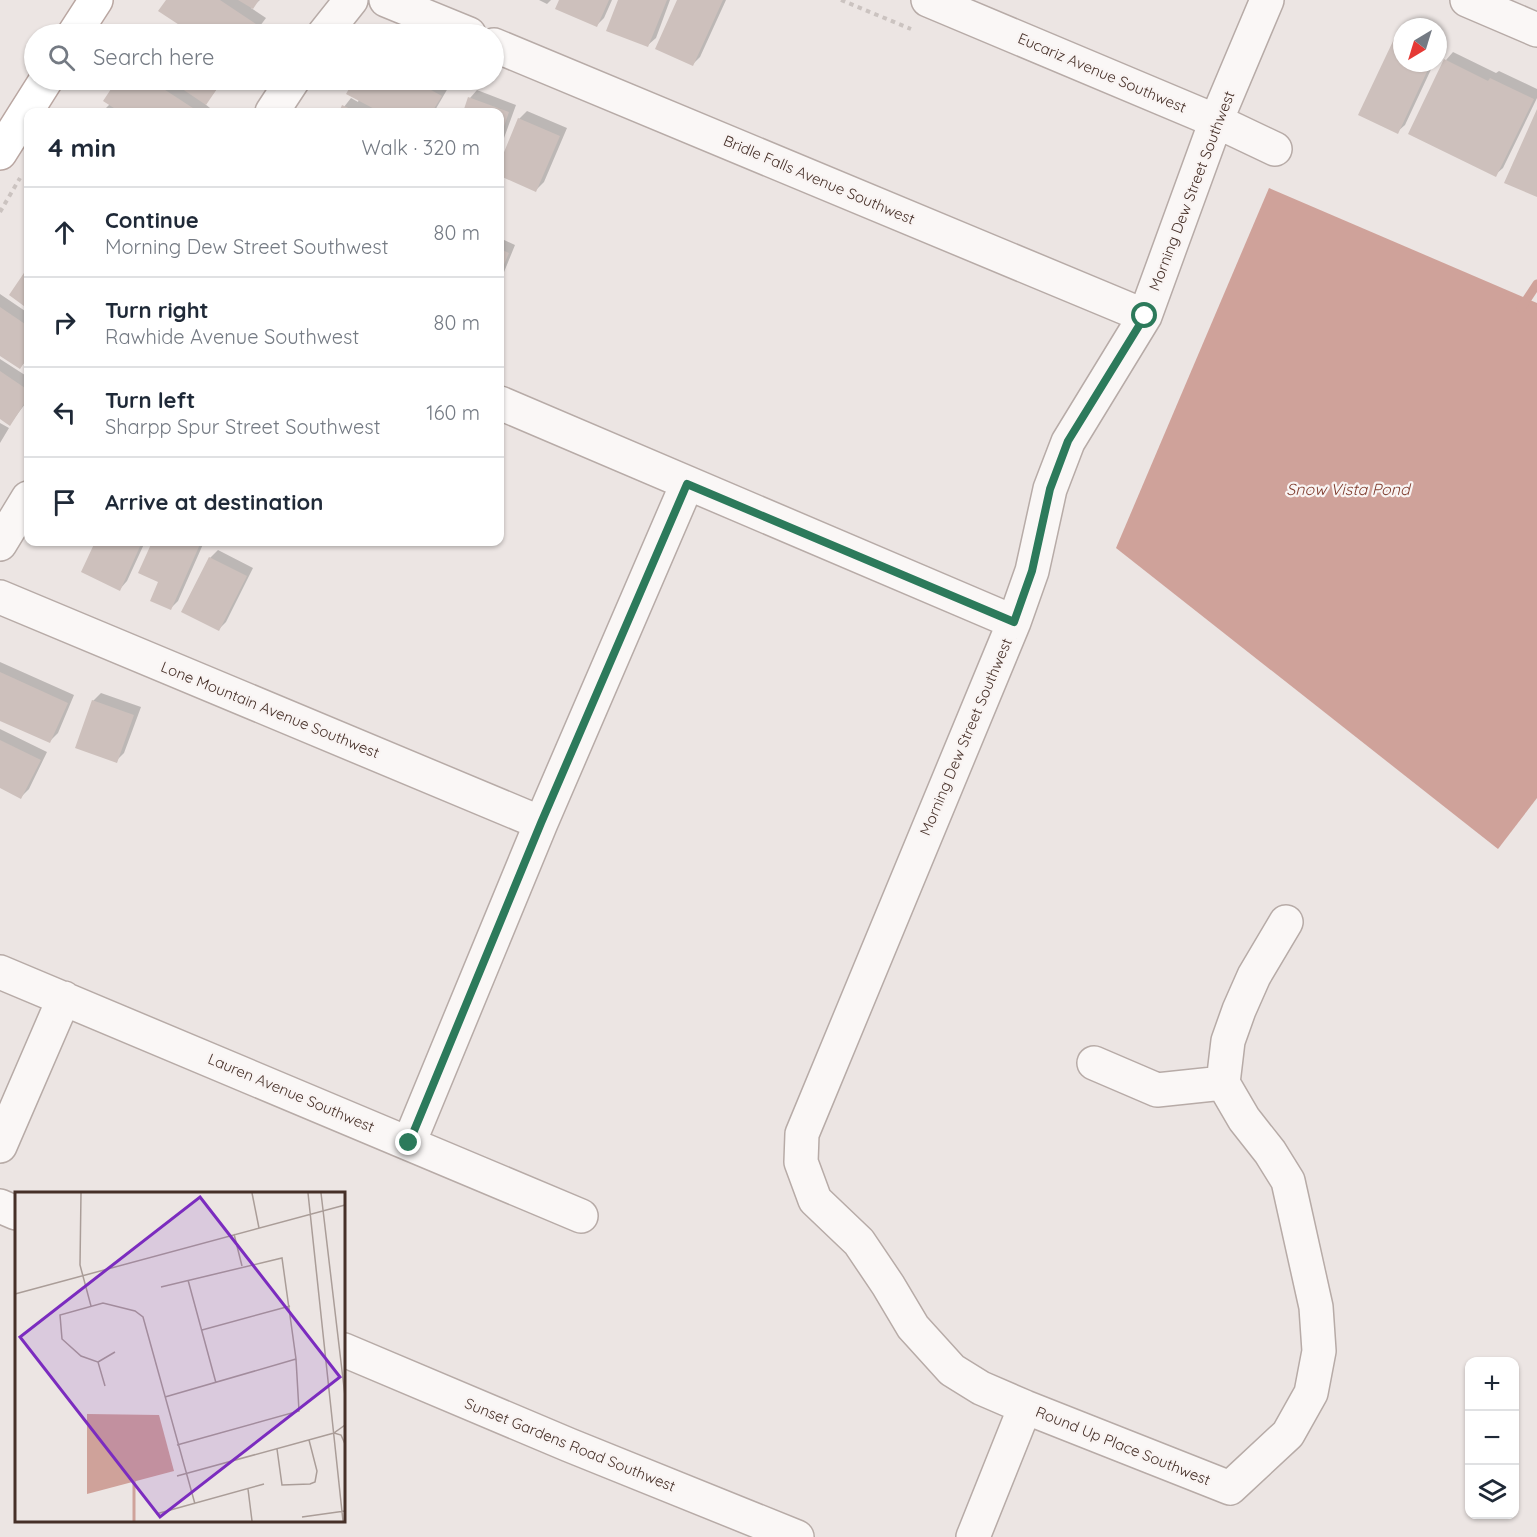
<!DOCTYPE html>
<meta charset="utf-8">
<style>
:root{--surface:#fff;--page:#f2f2f3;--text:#1f2937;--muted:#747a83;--line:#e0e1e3}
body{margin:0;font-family:Quicksand,sans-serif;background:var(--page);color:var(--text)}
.controls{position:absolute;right:18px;bottom:18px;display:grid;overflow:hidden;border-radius:12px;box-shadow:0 2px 4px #0004}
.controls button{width:54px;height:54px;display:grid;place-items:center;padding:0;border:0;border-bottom:2px solid var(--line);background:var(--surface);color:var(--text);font:30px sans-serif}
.compass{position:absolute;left:1393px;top:18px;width:54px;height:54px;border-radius:50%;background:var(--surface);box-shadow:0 2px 4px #0004;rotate:218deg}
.stop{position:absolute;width:18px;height:18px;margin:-14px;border:4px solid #2c7a5b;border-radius:50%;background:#fff}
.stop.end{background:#2c7a5b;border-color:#fff;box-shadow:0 2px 6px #0008}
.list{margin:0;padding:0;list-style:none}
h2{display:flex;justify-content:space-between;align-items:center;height:78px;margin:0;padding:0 24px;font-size:26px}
h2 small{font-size:20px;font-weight:400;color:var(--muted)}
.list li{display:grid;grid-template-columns:39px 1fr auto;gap:18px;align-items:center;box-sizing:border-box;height:90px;padding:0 24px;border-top:2px solid var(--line)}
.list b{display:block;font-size:22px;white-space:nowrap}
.list p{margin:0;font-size:20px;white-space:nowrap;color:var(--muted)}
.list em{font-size:20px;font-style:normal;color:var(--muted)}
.icon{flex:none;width:33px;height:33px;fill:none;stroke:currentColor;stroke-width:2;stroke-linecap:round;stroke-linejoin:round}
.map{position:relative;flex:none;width:1537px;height:1537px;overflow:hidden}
.search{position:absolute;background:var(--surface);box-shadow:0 2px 4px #0004;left:24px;top:24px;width:480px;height:66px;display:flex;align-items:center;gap:15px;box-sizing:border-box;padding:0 21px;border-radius:33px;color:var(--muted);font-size:22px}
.panel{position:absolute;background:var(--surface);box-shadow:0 2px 4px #0004;left:24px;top:108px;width:480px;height:438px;border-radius:12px}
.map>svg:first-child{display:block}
.water{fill:#cfa29a}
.shadow{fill:#0003}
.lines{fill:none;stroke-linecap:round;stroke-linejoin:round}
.stream{stroke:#cfa29a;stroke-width:9}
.building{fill:#cdc0bc}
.minor-casing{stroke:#b7aba7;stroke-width:36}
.major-casing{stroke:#b9a6a1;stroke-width:36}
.path{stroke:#cbc3c0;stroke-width:4;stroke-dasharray:4.5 4.5;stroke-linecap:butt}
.minor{stroke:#faf7f6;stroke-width:33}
.major{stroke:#fff;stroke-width:33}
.route{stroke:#2c7a5b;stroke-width:8}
.labels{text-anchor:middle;stroke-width:4.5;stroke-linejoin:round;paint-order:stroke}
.street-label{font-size:15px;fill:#463028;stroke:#f9f4f3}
.water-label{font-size:16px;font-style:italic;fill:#7f3c2e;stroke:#f9f4f3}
.inset-river{fill:none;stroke:#cfa29a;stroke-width:3}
.inset-road{fill:none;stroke:#aa9d98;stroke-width:1.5}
.view{fill:#7b2cbf;fill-opacity:0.15;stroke:#7b2cbf;stroke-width:3}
.inset-edge{fill:none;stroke:#463028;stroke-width:3}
</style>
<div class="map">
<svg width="1537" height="1537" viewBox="0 0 1537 1537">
<rect width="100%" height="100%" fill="#ece5e3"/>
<!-- water -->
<path class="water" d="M1269,188L1537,303V798L1498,849L1116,548Z"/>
<!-- shadow -->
<path class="shadow" d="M167,0H260L251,8L266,18L254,34H169L179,23Z
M539,0H551L547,4Z
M560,0H612L604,18L597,25Z
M620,0H670L656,38L648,45Z
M679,0H726L700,57L692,65Z
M1402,33V63H1434L1405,125L1397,132L1360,115L1396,39Z
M1453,52L1496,73L1499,71L1537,89V98L1503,168L1495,175L1446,60Z
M119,80H224L205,104L210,108L207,112H102L110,104L105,100Z
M355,80H434L448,88L434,112H340L351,98L358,102L359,99L348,93Z
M477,90L516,105L500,149V112H464L470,98Z
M527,111L567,128L544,182L536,190L500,174V165L519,119Z
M500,238L515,245L500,282Z
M28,269V307L11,295Z
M0,294L28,313V360L19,367L0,354Z
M0,359L28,377V400L10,424L0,417Z
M0,423L9,428L0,443Z
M97,542H145L127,581L120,589L83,572Z
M154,542H204L178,601L170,609L160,581L140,572Z
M218,550L253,568L226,622L219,629L210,558Z
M0,662L74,695L58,733L50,741L0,719Z
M101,693L141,707L124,753L116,761L93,701Z
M0,729L47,752L29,789L21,797L0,787Z"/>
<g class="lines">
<!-- stream -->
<path class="stream" d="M1521,308L1537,284"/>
</g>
<!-- building -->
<path class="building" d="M166,0H220L259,26L253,34H193L158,11Z
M238,0H259L253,9Z
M559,0H609L597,27L555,9Z
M618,0H667L648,47L606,31Z
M677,0H723L693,66L655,49Z
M1394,39L1402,42V63H1431L1398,134L1358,115Z
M1444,59L1488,81L1490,78L1534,99L1496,177L1408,134Z
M117,80H150L199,112H120L103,101Z
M169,80H223L206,105Z
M354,80H413L442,96L432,112H380L346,94Z
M468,97L509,112L500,138V112H463Z
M342,105L357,112H339Z
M1537,109V197L1504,183Z
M518,118L560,136L536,192L500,176V162Z
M500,249L509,253L500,274Z
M28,267V309L9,295Z
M0,307L28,326V362L26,360L20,369L0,356Z
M0,371L28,390V398L10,426L0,419Z
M95,542H142L120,591L81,572Z
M152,542H201L171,610L150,601L158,582L138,573Z
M209,557L247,576L219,631L181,612Z
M0,672L68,703L50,743L0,721Z
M92,700L134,715L117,763L75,748Z
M0,740L41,760L21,799L0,788Z"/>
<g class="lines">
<defs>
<path id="minor" d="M386,0L469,34
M928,0L1216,121L1275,149
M1267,0L1216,121L1145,316L1068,442L1050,489L1032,571L1014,622L802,1134L801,1162L815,1200L859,1242L888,1285L913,1327L952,1370L981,1388L1025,1407L1230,1488L1288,1434L1311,1393L1319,1351L1316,1307L1288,1181L1270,1152L1244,1119L1223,1083L1228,1041L1239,1010L1254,976L1286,922
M1467,0L1537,30
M324,34L351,0
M494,45L1145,316
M272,112L293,80
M500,403L1014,622
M0,544L28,498
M0,597L541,823
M0,972L581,1216
M1094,1063L1157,1090L1223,1083
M409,1143L541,823L687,484
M0,1146L64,998
M0,1206L16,1213
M344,1350L569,1445L797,1537
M973,1537L1025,1407"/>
<path id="major" d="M74,34L96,0
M0,153L46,80"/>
</defs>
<!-- minor casing -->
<use href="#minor" class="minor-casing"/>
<!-- major casing -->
<use href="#major" class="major-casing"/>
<!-- path -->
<path class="path" d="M841,0L911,29
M0,212L20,178"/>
<!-- minor -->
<use href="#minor" class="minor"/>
<!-- major -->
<use href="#major" class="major"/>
</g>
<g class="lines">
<!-- route -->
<path class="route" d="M409,1143L541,823L687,484L1014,622L1032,571L1050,489L1068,441L1145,316"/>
</g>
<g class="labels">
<!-- street labels -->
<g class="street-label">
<text transform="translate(1102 73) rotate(23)" y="5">Eucariz Avenue Southwest</text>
<text transform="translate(819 180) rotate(23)" y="5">Bridle Falls Avenue Southwest</text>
<text transform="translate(1192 191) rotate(-69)" y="5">Morning Dew Street Southwest</text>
<text transform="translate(270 710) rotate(22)" y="5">Lone Mountain Avenue Southwest</text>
<text transform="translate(966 737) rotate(-67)" y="5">Morning Dew Street Southwest</text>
<text transform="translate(291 1093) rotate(23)" y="5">Lauren Avenue Southwest</text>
<text transform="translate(570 1445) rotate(22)" y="5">Sunset Gardens Road Southwest</text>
<text transform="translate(1123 1446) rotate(22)" y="5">Round Up Place Southwest</text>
</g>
<!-- water labels -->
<g class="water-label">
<text x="1348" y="495">Snow Vista Pond</text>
</g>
</g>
<!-- overview -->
<g transform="translate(15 1192)">
<rect width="330" height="330" fill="#ece5e3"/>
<path d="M72,222L144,223L159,279L72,302Z" fill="#cfa29a"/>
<path class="inset-river" d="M119,289V329"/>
<path class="inset-road" d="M66,1L65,73L76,114M237,1L244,36M293,1L328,329M306,1L330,204M219,42L227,74M173,88L201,191M146,95L267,66L281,167L284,219L162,253M0,102L330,13M187,138L275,114M83,170L100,160M90,194L83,170L66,164L47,147L45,123L88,111L120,119L128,125L180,312M150,205L281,167M330,233L319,241L326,243L330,252M262,257L267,293L295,292L300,290L302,279L294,248M162,284L319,241M233,297L237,329M141,322L249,292M287,325L330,319"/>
<path class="view" d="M185,5L325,185L145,325L5,145Z"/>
<rect width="330" height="330" class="inset-edge"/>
</g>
</svg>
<div class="controls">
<button>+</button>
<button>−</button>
<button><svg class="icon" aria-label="layers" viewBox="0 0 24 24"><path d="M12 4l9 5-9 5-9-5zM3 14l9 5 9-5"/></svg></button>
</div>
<svg class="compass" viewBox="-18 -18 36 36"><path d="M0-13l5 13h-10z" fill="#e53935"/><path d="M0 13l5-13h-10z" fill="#747a83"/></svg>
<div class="stop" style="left:1145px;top:316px"></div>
<div class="stop end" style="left:409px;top:1143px"></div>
<div class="search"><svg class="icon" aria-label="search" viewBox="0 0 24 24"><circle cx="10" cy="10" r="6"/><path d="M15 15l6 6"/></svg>Search here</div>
<section class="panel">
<h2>4 min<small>Walk · 320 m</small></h2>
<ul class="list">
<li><svg class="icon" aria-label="ahead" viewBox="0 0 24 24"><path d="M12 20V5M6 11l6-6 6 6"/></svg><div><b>Continue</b><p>Morning Dew Street Southwest</p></div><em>80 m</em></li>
<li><svg class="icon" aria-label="right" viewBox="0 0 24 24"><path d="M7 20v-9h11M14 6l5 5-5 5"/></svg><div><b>Turn right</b><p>Rawhide Avenue Southwest</p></div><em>80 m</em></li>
<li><svg class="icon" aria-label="left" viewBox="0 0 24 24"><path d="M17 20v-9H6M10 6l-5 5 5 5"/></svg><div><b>Turn left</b><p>Sharpp Spur Street Southwest</p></div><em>160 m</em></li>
<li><svg class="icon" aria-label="arrive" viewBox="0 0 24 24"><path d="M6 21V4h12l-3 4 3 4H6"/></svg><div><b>Arrive at destination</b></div></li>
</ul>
</section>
</div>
